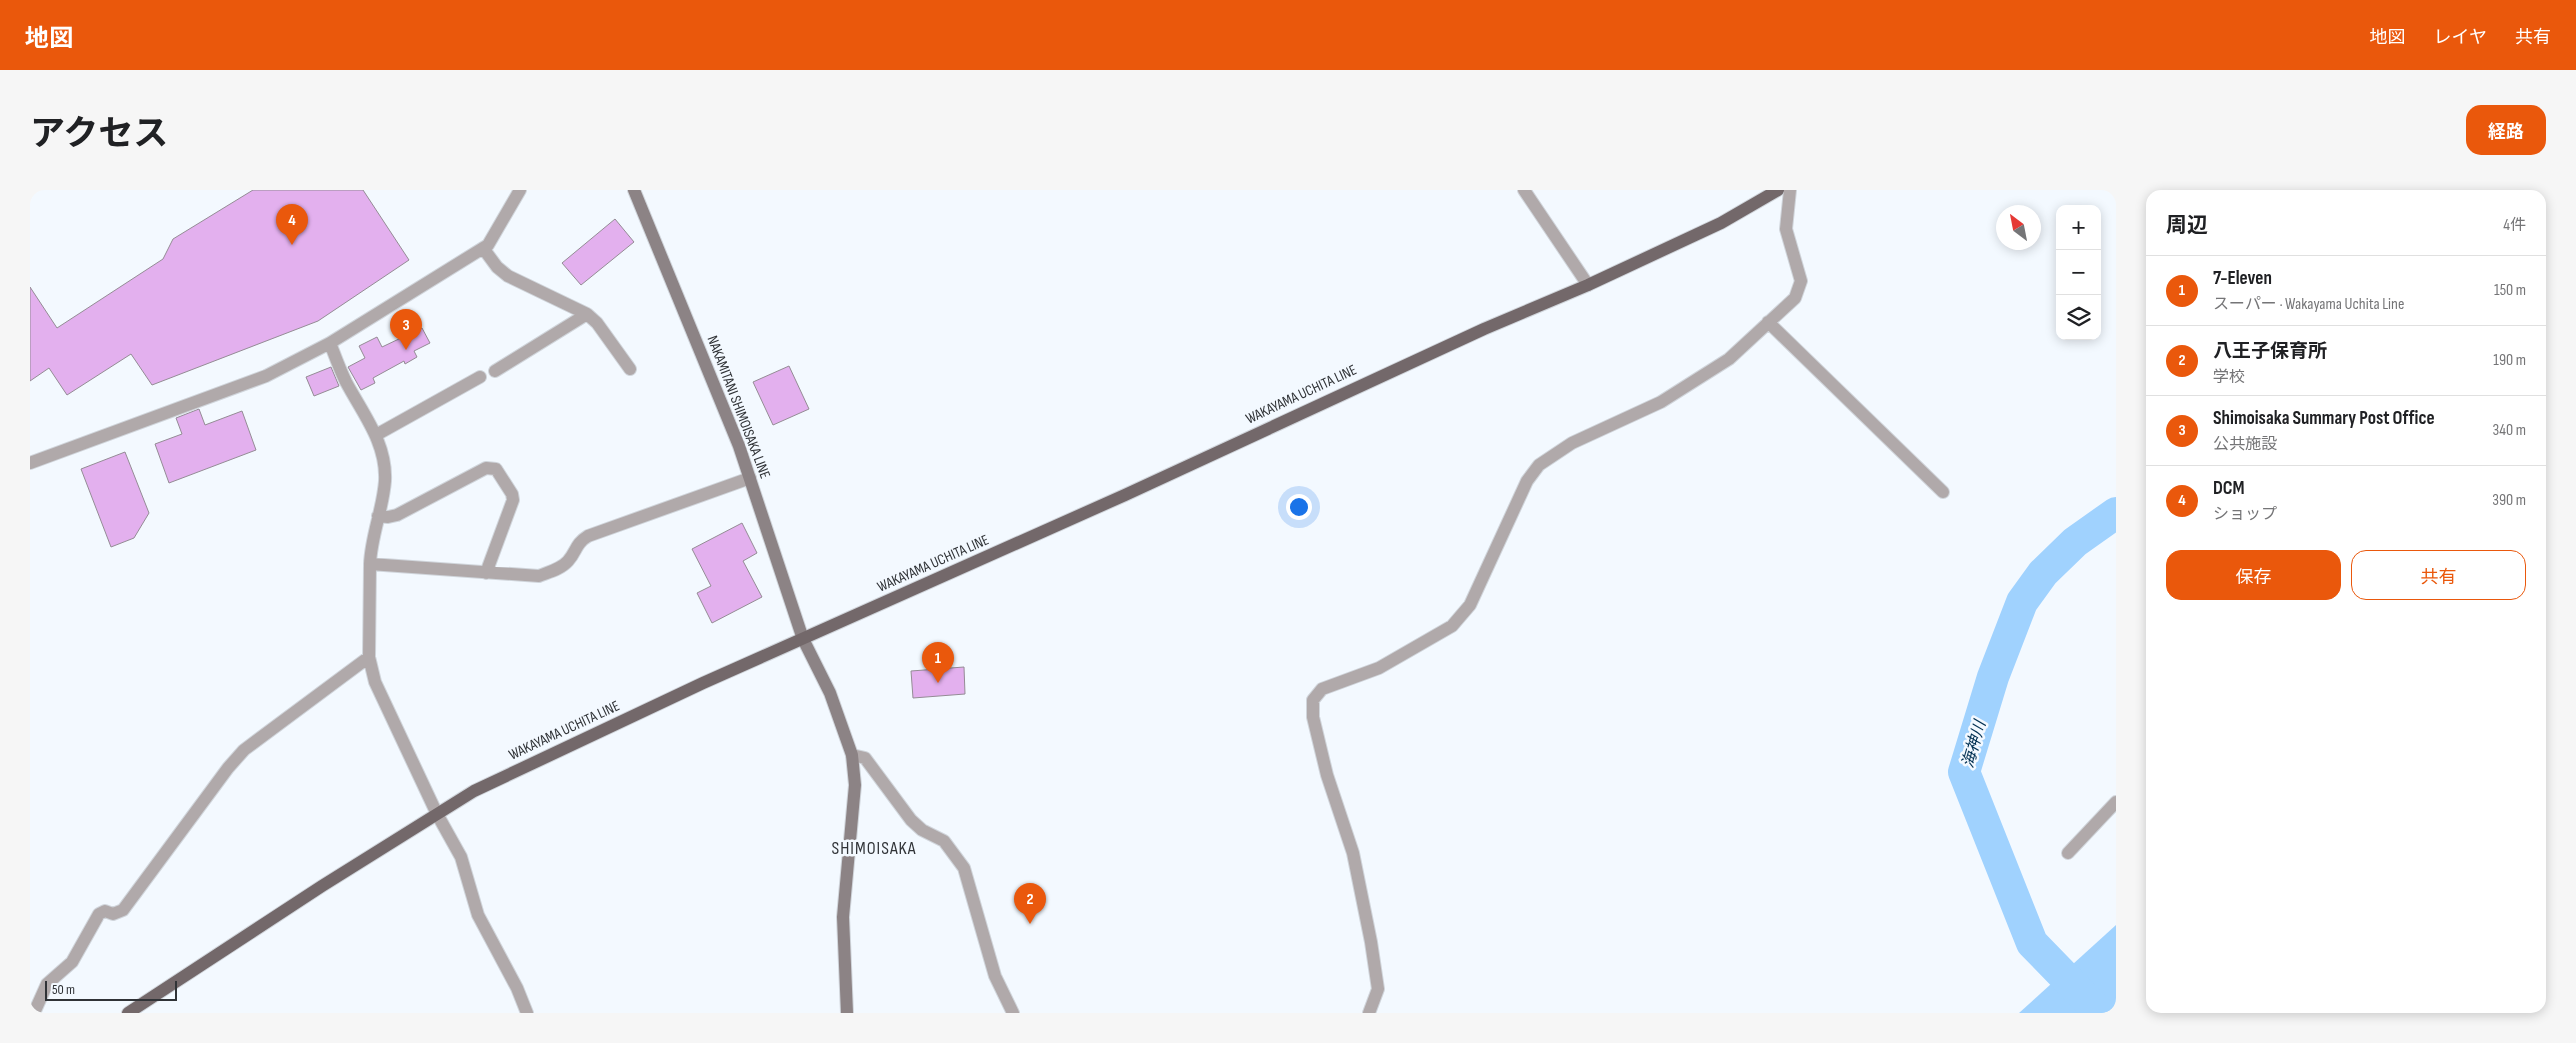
<!DOCTYPE html>
<html lang="ja">
<meta charset="utf-8">
<style>
:root{--surface:#fff;--page:#f6f6f6;--text:#202124;--muted:#757577;--line:#e0e0e0;--accent:#ea580c}
body{margin:0;font-family:"Sofia Sans Condensed","Noto Sans JP",sans-serif;background:var(--page);color:var(--text)}
.controls{position:absolute;right:15px;top:15px;display:grid;overflow:hidden;border-radius:10px;box-shadow:0 2px 12px #0003}
.controls button{width:45px;height:45px;display:grid;place-items:center;padding:0;border:0;border-bottom:1px solid var(--line);background:var(--surface);color:var(--text);font:25px sans-serif}
.compass{position:absolute;left:1966px;top:15px;width:45px;height:45px;border-radius:50%;background:var(--surface);box-shadow:0 2px 12px #0003;rotate:328deg}
.scale{position:absolute;left:15px;bottom:12px;width:132px;box-sizing:border-box;padding-left:5px;border:2px solid #303337;border-top:0;font-size:14px;line-height:18px;white-space:nowrap;color:#303337;-webkit-text-stroke:4px #f3f9ff;paint-order:stroke}
.you{position:absolute;left:1268px;top:316px;width:18px;height:18px;margin:-12px;border:4px solid #fff;border-radius:50%;background:#1a73e8;box-shadow:0 0 0 8px #1a73e833}
.badge{display:grid;place-items:center;width:32px;height:32px;border-radius:50%;background:var(--accent);color:#fff;font-size:16px;font-weight:700}
.pin{position:absolute;translate:-50% -41px;filter:drop-shadow(0 1px 2px #0008)}
.pin::after{content:'';position:absolute;top:26px;width:18px;height:15px;background:inherit;clip-path:polygon(0 0,100% 0,50% 100%)}
.list{margin:0;padding:0;list-style:none}
h2{display:flex;justify-content:space-between;align-items:center;height:65px;margin:0;padding:0 20px;font-size:21px}
h2 small{font-size:16px;font-weight:400;color:var(--muted)}
.list li{display:grid;grid-template-columns:32px 1fr auto;gap:15px;align-items:center;box-sizing:border-box;height:70px;padding:0 20px;border-top:1px solid var(--line)}
.list b{display:block;font-size:19px;white-space:nowrap}
.list p{margin:0;font-size:16px;white-space:nowrap;color:var(--muted)}
.list em{font-size:16px;font-style:normal;color:var(--muted)}
.actions{display:flex;gap:10px;padding:15px 20px}
.actions a{flex:1;padding:11px 0;border:1px solid var(--accent);border-radius:15px;text-align:center;font-size:18px;color:var(--accent)}
.actions .main{background:var(--accent);color:#fff}
.icon{flex:none;width:28px;height:28px;fill:none;stroke:currentColor;stroke-width:2;stroke-linecap:round;stroke-linejoin:round}
.map{position:relative;flex:none;width:2086px;height:823px;overflow:hidden;border-radius:15px}
header{display:flex;align-items:center;gap:30px;box-sizing:border-box;height:70px;padding:0 25px;background:var(--accent);color:#fff}
header strong{font-size:24px}
nav{display:flex;gap:28px;margin-inline-start:auto;font-size:18px}
.intro{display:flex;align-items:center;justify-content:space-between;box-sizing:border-box;height:120px;padding:0 30px}
h1{margin:0;font-size:35px}
.button{padding:12px 22px;border-radius:15px;background:var(--accent);color:#fff;font-size:18px;font-weight:700}
main{display:flex;gap:30px;padding:0 30px}
aside{flex:1;background:var(--surface);border-radius:15px;box-shadow:0 2px 12px #0003}
.map>svg:first-child{display:block}
.water{fill:#a0d2fe}
.lines{fill:none;stroke-linecap:round;stroke-linejoin:round}
.river{stroke:#a0d2fe;stroke-width:32}
.building{fill:#e3b0ee;stroke:#948c95}
.minor-casing{stroke:#d0d5db;stroke-width:14}
.secondary-casing{stroke:#d0d5db;stroke-width:14}
.primary-casing{stroke:#d0d5db;stroke-width:14}
.minor{stroke:#b0a9aa;stroke-width:12}
.secondary{stroke:#8c8385;stroke-width:12}
.primary{stroke:#73686a;stroke-width:12}
.labels{text-anchor:middle;stroke-width:5;stroke-linejoin:round;paint-order:stroke}
.street-label{font-size:15px;fill:#303337;stroke:#f3f9ff}
.water-label{font-size:16px;font-style:italic;fill:#003052;stroke:#f3f9ff}
.quarter-label{font-size:18px;letter-spacing:1px;fill:#303337;stroke:#f3f9ff}
</style>
<header>
<strong>地図</strong>
<nav><a>地図</a><a>レイヤ</a><a>共有</a></nav>
</header>
<div class="intro"><h1>アクセス</h1><a class="button">経路</a></div>
<main>
<div class="map">
<svg width="2086" height="823" viewBox="0 0 2086 823">
<rect width="100%" height="100%" fill="#f3f9ff"/>
<!-- water -->
<path class="water" d="M2086,735V823H1989Z"/>
<g class="lines">
<!-- river -->
<path class="river" d="M2070,823L2002,753L1934,582L1963,487L1992,412L2013,383L2045,352L2086,323"/>
</g>
<!-- building -->
<path class="building" d="M223,0H333L379,70L288,131L122,195L101,164L37,205L19,178L0,191V97L27,138L133,69L143,49Z
M585,29L604,52L551,95L532,73Z
M392,138L400,153L384,161L387,167L375,174L374,171L343,188L345,193L331,200L318,177L335,168L329,156L347,147L352,157Z
M759,176L779,219L743,235L723,192Z
M301,177L309,196L284,206L276,187Z
M169,219L175,235L212,221L226,260L139,293L125,254L152,244L146,228Z
M95,262L119,323L104,348L81,357L51,279Z
M712,333L727,363L713,371L732,407L682,433L667,403L681,396L662,359Z
M934,477L935,504L883,508L881,481Z"/>
<g class="lines">
<defs>
<path id="minor" d="M1494,0L1558,95
M453,58L467,77L478,86L557,124L465,181
M557,124L567,133L600,179
M1738,132L1913,302
M300,153C305,166 310,180 316,192C333,224 357,253 355,291C353,319 341,346 340,374L339,467L345,492L407,624L431,667L448,725L487,798L497,823
M346,245L450,187
M0,273L236,186L300,153L458,55L490,0
M348,326L358,327L367,325L456,278L466,279L482,304L483,310L456,383
M340,374L509,386C519,382 531,379 538,371C547,361 545,354 558,346L720,288
M822,565L835,568L881,630L892,640L914,651L934,678L965,786L983,823
M2038,663L2086,612
M4,823L17,794L42,772L69,724L75,721L83,724L93,720L198,578L214,560L339,467
M1339,823L1348,799L1341,752L1323,663L1297,585L1283,527V510L1292,499L1349,478L1422,436L1440,415L1497,291L1509,275L1542,253L1631,212L1699,169L1765,108L1771,91L1756,39L1760,0"/>
<path id="secondary" d="M604,0L709,256L773,449L800,503L822,565L825,595L813,727L817,823"/>
<path id="primary" d="M98,823L292,696L444,601L673,493L1095,305L1454,139L1558,95L1691,33L1748,0"/>
</defs>
<!-- minor casing -->
<use href="#minor" class="minor-casing"/>
<!-- secondary casing -->
<use href="#secondary" class="secondary-casing"/>
<!-- primary casing -->
<use href="#primary" class="primary-casing"/>
<!-- minor -->
<use href="#minor" class="minor"/>
<!-- secondary -->
<use href="#secondary" class="secondary"/>
<!-- primary -->
<use href="#primary" class="primary"/>
</g>
<g class="labels">
<!-- street labels -->
<g class="street-label">
<text transform="translate(1271 204) rotate(-25)" y="5">WAKAYAMA UCHITA LINE</text>
<text transform="translate(709 217) rotate(69)" y="5">NAKAMITANI SHIMOISAKA LINE</text>
<text transform="translate(903 373) rotate(-24)" y="5">WAKAYAMA UCHITA LINE</text>
<text transform="translate(534 540) rotate(-25)" y="5">WAKAYAMA UCHITA LINE</text>
</g>
<!-- water labels -->
<g class="water-label">
<text transform="translate(1943 554) rotate(-74)" y="6">海神川</text>
</g>
<!-- quarter labels -->
<g class="quarter-label">
<text x="844" y="664">SHIMOISAKA</text>
</g>
</g>
</svg>
<div class="controls">
<button>+</button>
<button>−</button>
<button><svg class="icon" aria-label="layers" viewBox="0 0 24 24"><path d="M12 4l9 5-9 5-9-5zM3 14l9 5 9-5"/></svg></button>
</div>
<svg class="compass" viewBox="-18 -18 36 36"><path d="M0-13l5 13h-10z" fill="#e53935"/><path d="M0 13l5-13h-10z" fill="#757577"/></svg>
<div class="scale">50 m</div>
<div class="you"></div>
<div class="pin badge" style="left:908px;top:493px">1</div>
<div class="pin badge" style="left:1000px;top:734px">2</div>
<div class="pin badge" style="left:376px;top:160px">3</div>
<div class="pin badge" style="left:262px;top:55px">4</div>
</div>
<aside>
<h2>周辺<small>4件</small></h2>
<ul class="list">
<li><span class="badge">1</span><div><b>7-Eleven</b><p>スーパー · Wakayama Uchita Line</p></div><em>150 m</em></li>
<li><span class="badge">2</span><div><b>八王子保育所</b><p>学校</p></div><em>190 m</em></li>
<li><span class="badge">3</span><div><b>Shimoisaka Summary Post Office</b><p>公共施設</p></div><em>340 m</em></li>
<li><span class="badge">4</span><div><b>DCM</b><p>ショップ</p></div><em>390 m</em></li>
</ul>
<div class="actions"><a class="main">保存</a><a>共有</a></div>
</aside>
</main>
